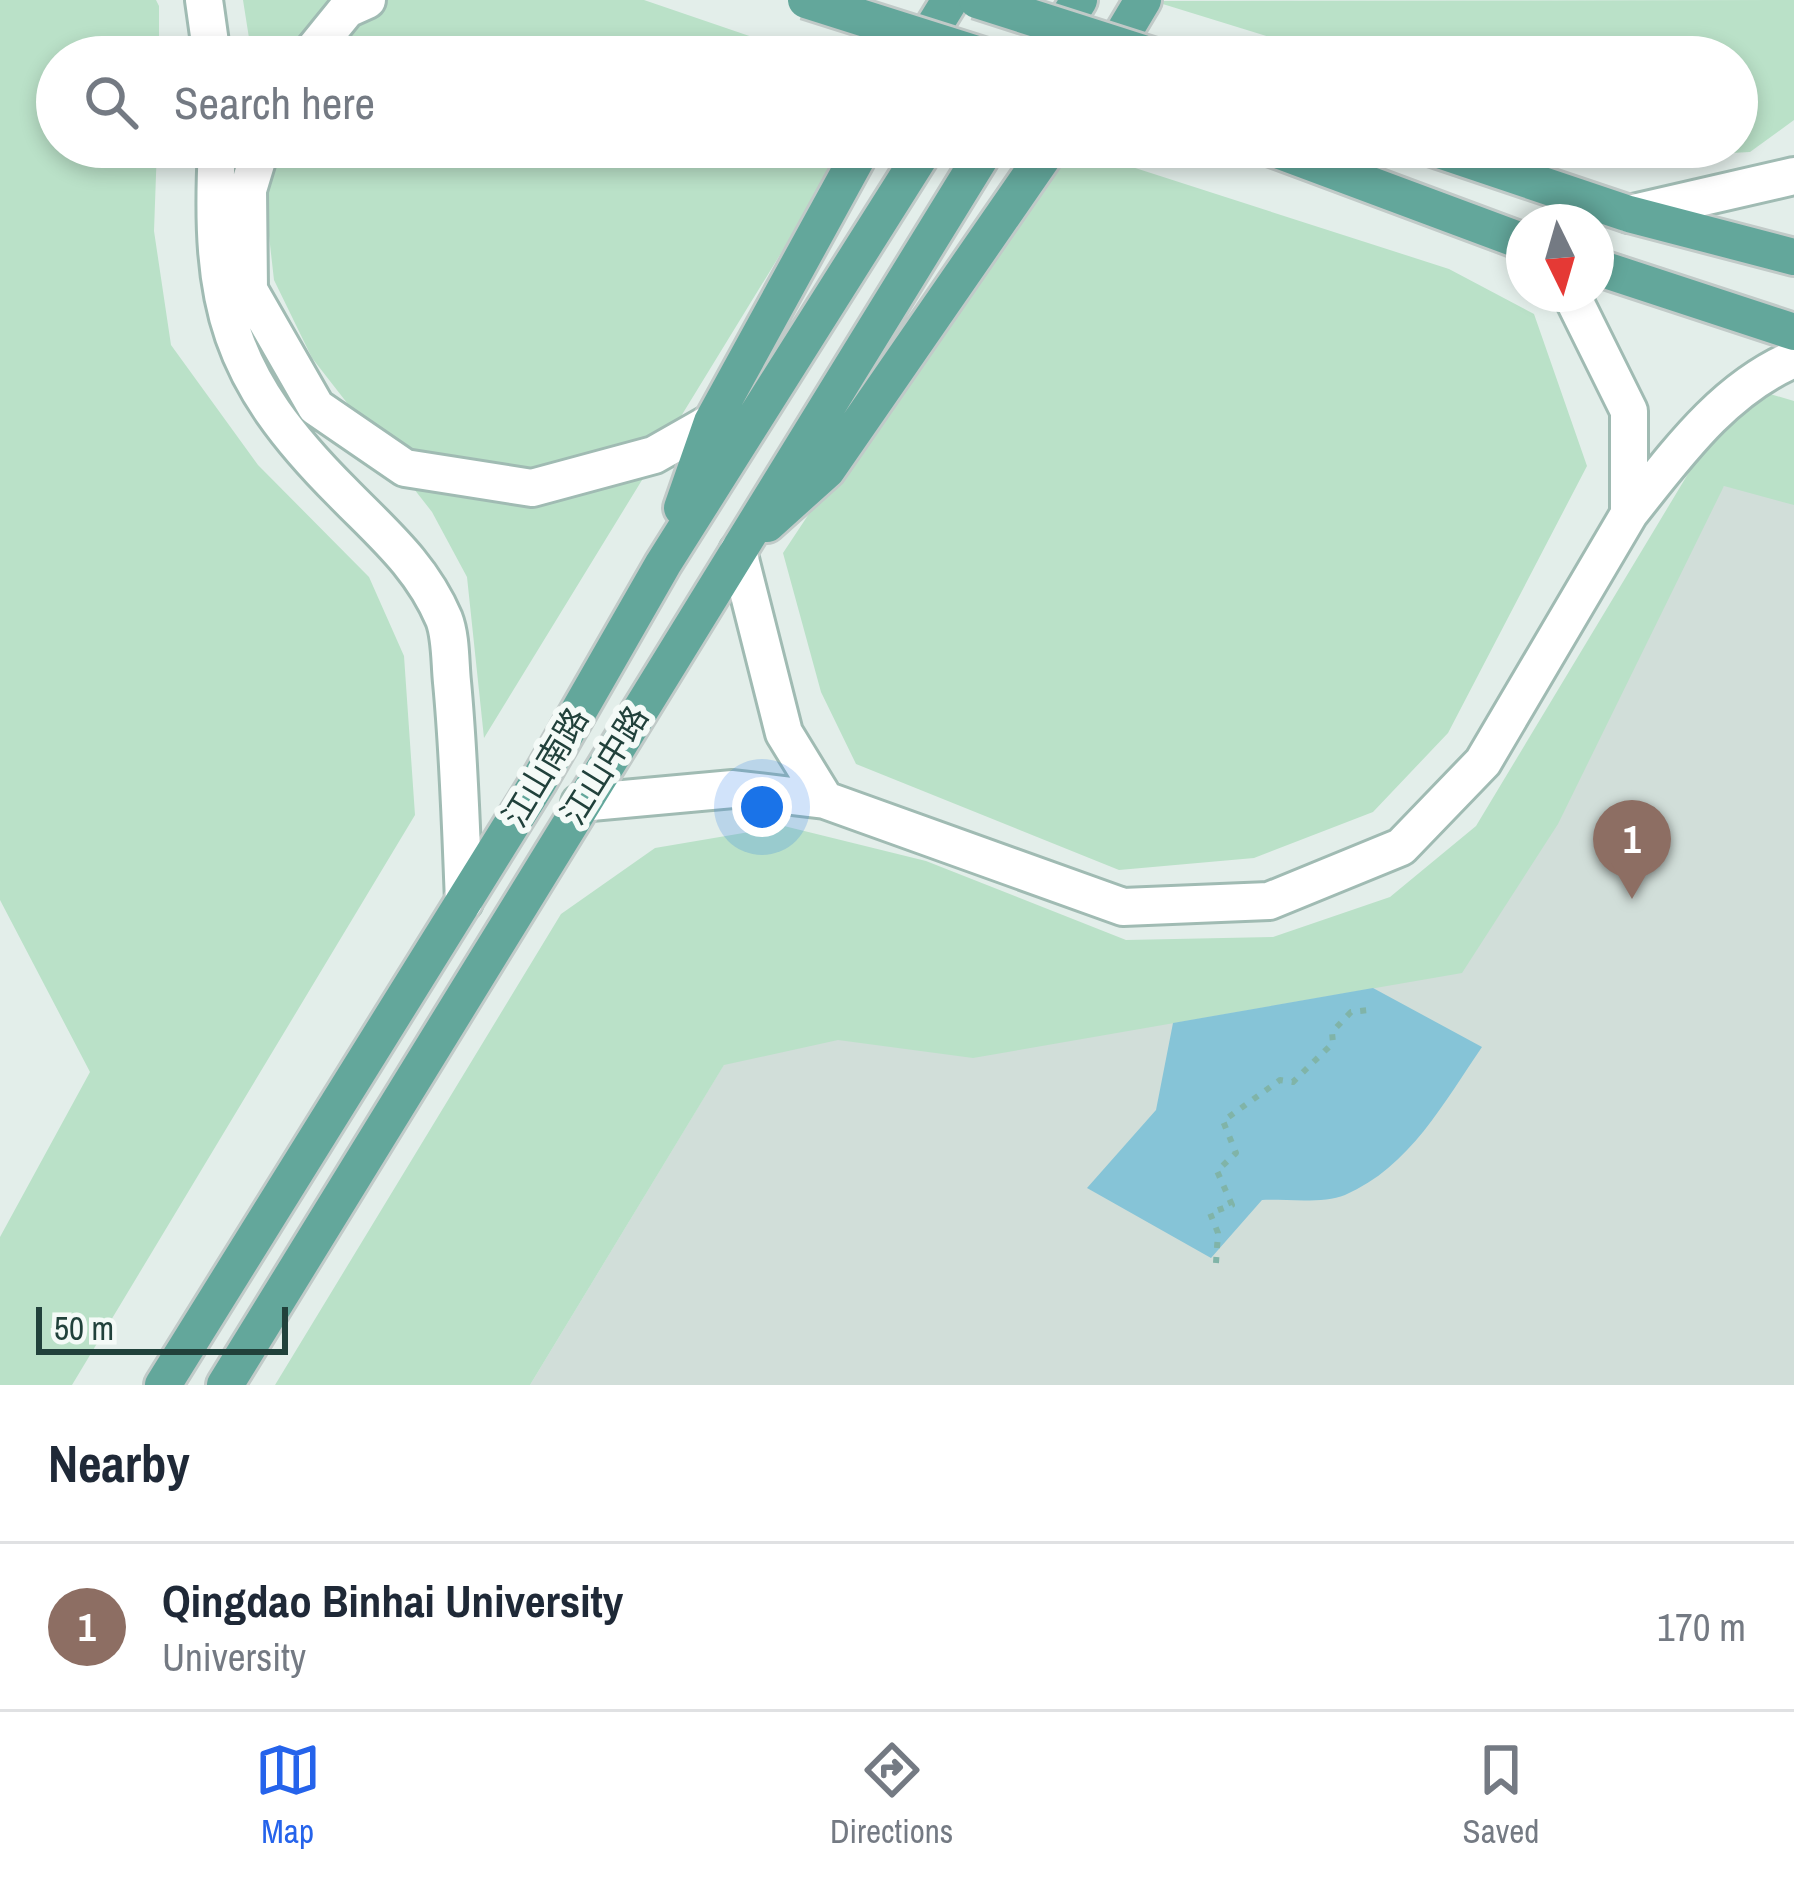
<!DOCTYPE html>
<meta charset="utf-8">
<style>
:root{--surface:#fff;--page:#f6f6f7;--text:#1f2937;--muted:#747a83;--line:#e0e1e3;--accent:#2563eb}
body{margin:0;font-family:"Archivo Narrow","Noto Sans SC",sans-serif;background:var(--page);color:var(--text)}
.compass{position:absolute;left:1506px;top:204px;width:108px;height:108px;border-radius:50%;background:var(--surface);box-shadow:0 6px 18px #0003;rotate:175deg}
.scale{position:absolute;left:36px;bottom:30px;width:252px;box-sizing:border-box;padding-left:12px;border:6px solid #21413b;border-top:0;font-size:33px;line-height:42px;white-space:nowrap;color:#21413b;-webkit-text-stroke:9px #f4faf7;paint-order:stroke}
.you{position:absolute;left:762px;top:807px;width:42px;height:42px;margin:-30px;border:9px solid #fff;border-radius:50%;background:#1a73e8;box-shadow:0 0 0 18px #1a73e833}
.badge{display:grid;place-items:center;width:78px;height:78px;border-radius:50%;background:var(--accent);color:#fff;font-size:39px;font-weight:700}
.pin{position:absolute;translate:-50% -99px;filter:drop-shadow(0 3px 6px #0008)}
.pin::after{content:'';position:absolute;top:63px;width:42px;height:36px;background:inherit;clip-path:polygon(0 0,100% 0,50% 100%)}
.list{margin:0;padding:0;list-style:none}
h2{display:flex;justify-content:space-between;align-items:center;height:156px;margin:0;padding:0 48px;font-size:51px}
h2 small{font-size:39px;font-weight:400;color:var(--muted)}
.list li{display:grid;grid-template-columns:78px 1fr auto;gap:36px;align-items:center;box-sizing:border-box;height:168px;padding:0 48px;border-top:3px solid var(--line)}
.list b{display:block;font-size:45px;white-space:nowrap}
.list p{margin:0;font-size:39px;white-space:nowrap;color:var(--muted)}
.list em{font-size:39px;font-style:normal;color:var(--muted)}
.icon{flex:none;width:66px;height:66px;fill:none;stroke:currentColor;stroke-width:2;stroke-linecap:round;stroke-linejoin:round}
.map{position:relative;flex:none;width:1794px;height:1385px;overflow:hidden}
.search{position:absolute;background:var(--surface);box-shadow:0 6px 18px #0003;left:36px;right:36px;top:36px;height:132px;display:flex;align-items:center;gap:30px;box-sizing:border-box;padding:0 42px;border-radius:66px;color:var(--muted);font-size:45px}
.sheet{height:324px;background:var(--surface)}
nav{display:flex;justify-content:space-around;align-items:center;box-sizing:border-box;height:168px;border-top:3px solid var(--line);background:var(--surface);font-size:33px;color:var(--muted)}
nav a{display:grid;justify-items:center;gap:6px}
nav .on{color:var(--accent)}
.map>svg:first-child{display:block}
.built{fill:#d1ded9}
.green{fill:#bae1c8}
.water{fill:#86c4d7}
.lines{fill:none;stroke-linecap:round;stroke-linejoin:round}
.secondary-casing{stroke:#a0bbb3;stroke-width:42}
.primary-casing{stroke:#c1cac8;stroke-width:42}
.path{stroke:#80b4a8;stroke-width:6;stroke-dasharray:6 9;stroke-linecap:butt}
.secondary{stroke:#fff;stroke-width:36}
.primary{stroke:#63a79b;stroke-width:36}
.primary-bridge-casing{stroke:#c1cac8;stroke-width:42;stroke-linecap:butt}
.primary-bridge{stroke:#63a79b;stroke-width:36}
.labels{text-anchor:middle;stroke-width:12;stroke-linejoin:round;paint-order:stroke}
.street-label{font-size:33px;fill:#21413b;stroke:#f4faf7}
</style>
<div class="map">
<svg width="1794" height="1385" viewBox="0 0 1794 1385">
<rect width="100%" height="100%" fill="#e3eeea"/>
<!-- built -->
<path class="built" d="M1764,421L1794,429V1385H530L840,873L1173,986L1453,925Z"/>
<!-- green -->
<path class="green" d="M0,0H156L159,6V57H57V147H157L154,231L171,345L258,465L369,577L404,656L415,815L72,1385H0V1237L90,1072L0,900Z
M243,0H644L811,57H252Z
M1794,0V120L1750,152L1657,157L1624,147H1737V57H1334L1153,1Z
M259,147H846L484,738L467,577L432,512L312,358L274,280Z
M1052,147H1070L1449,269L1534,314L1587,466L1448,733L1373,812L1254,858L1119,870L856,764L821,692L783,553Z
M1770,394L1794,401V505L1724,486L1558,824L1462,973L973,1058L838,1040L724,1065L530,1385H275L561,914L655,848L784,826L926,861L1126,940L1273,937L1390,897L1476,826L1706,444Z"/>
<!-- water -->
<path class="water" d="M1373,988L1482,1047C1444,1102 1410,1167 1345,1195C1323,1204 1286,1199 1262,1200L1211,1258L1087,1188L1156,1110L1173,1023Z"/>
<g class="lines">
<defs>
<path id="secondary" d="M204,0L212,57
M308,57L347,9L367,0
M217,147C209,305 228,378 342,492C382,533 421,565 444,619C451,637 450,663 452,682C459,755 461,828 464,902
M261,147L248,190L249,290L316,407L405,468L532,488L654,455L712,422
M1629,214L1794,176
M1571,294L1629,411V514C1676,455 1723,389 1794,359
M738,551L784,733L825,800
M580,803L733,789L825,800L1123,907L1269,901L1401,847L1483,762L1629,514"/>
<path id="primary" d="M915,57L950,0
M1044,57L1079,0
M1109,57L1143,0
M1269,147L1524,242
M1430,147L1629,214L1794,257
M1596,267L1794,332
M682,508L712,422L863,147
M767,524L827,470L1050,147
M163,1385L538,782L663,564L926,147
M225,1385L987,147"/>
</defs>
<!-- secondary casing -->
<use href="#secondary" class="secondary-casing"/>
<!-- primary casing -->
<use href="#primary" class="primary-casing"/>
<!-- path -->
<path class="path" d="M1216,1263L1218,1233L1210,1213L1232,1205L1217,1171L1236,1153L1223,1121L1280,1080L1293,1082L1333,1043L1332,1032L1351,1012L1369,1010"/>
<!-- secondary -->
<use href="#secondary" class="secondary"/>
<!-- primary -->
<use href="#primary" class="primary"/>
<defs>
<path id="primary-bridge" d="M806,0L986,57
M977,0L1155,57"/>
</defs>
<!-- primary-bridge casing -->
<use href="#primary-bridge" class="primary-bridge-casing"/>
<!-- primary-bridge -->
<use href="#primary-bridge" class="primary-bridge"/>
</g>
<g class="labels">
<!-- street labels -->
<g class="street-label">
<text transform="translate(604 765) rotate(-58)" y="12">江山中路</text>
<text transform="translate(545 767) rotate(-59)" y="12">江山南路</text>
</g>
</g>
</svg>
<svg class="compass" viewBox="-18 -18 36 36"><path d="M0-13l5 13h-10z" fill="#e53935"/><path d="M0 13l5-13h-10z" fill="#747a83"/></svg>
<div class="scale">50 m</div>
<div class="you"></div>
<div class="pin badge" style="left:1632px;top:899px;background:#8d6e63">1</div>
<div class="search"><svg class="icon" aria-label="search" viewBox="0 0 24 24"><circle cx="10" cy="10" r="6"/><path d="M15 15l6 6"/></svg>Search here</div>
</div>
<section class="sheet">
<h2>Nearby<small></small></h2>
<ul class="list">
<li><span class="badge" style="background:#8d6e63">1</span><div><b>Qingdao Binhai University</b><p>University</p></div><em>170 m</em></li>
</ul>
</section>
<nav>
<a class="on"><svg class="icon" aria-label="map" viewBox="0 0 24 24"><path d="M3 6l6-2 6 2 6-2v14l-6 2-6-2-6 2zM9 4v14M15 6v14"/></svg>Map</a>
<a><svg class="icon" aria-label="directions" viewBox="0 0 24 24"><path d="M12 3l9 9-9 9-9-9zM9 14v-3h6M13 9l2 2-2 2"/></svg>Directions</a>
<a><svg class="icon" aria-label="saved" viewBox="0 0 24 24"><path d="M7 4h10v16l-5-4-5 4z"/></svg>Saved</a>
</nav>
